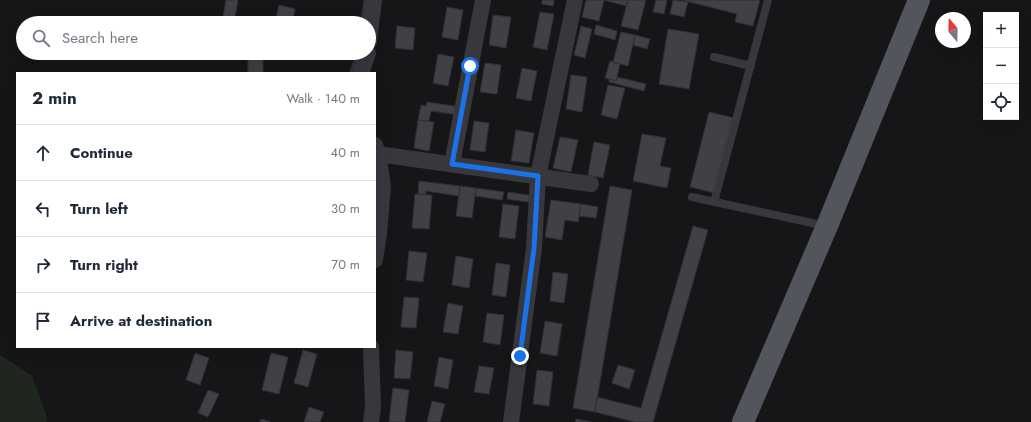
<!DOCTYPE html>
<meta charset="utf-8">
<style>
:root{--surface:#fff;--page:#f6f6f7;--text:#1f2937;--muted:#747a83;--line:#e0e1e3}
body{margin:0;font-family:Jost,sans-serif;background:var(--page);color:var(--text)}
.controls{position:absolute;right:12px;top:12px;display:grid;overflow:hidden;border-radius:0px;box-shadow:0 4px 16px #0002}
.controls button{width:36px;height:36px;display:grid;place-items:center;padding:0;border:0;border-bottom:1px solid var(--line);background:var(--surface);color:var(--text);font:20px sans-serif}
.compass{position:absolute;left:935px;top:12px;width:36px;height:36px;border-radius:50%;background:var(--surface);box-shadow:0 4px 16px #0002;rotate:341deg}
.stop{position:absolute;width:12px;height:12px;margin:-9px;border:3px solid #1a73e8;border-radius:50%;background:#fff}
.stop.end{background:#1a73e8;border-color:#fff;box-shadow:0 1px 4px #0008}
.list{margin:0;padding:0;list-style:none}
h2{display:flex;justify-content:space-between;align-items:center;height:52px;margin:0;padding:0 16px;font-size:17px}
h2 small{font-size:13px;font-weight:400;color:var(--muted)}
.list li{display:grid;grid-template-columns:26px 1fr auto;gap:12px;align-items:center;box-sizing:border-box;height:56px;padding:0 16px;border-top:1px solid var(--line)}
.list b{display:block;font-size:15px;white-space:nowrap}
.list em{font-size:13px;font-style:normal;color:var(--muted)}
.icon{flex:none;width:22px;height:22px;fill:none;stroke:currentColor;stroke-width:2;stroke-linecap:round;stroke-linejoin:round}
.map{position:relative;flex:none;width:1031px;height:422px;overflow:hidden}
.search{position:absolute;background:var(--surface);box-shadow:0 4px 16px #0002;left:16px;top:16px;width:360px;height:44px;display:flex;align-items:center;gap:10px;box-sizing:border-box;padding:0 14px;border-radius:22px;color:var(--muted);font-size:15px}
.panel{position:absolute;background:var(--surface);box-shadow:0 4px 16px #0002;left:16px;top:72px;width:360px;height:276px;border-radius:0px}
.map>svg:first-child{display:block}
.green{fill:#1e261f}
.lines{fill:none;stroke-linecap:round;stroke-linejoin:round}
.stream{stroke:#2c353c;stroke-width:5}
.building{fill:#404145;stroke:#303034}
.lane{stroke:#37383d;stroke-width:8}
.street{stroke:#37383d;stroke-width:16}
.primary{stroke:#53555c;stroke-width:22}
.route{stroke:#1a73e8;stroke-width:5}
</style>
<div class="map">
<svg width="1031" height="422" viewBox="0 0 1031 422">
<rect width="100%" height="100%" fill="#161618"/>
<!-- green -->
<path class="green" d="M0,355L32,376L46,414L47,422H0Z"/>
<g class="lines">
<!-- stream -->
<path class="stream" d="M363,23L366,0
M352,73L358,53"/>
</g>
<!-- building -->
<path class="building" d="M226,0H238L234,23H222Z
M542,0H554L553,6L542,4Z
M586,0H604L599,21L582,17Z
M604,0H628L626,6Z
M628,0H646L638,30L621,26Z
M656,0H667L664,14L653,12Z
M673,0L688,2L684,17L670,14Z
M682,0H760L753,26L735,22L737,14Z
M279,5L295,9L292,23H275Z
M447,7L463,10L458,40L442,37Z
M540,12L554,14L547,50L533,47Z
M493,15L511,17L506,48L489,45Z
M596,25L617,31L615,40L594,34Z
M397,26L415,28L413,50L395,48Z
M581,26L592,29L585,58L574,55Z
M668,29L699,34L689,89L659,84Z
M621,32L635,35L628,66L613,62Z
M635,35L650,39L647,49L633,45Z
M438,54L454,57L448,86L433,83Z
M248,58H263V73H248Z
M610,61L620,64L616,81L605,78Z
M485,63L501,65L497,94L480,92Z
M522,68L537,71L531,101L516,98Z
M571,75L587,77L582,112L566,109Z
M617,77L646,84L644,91L609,82V79L616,81Z
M608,85L625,88L617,119L601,115Z
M427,102L461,107L459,115L431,111L429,121L418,120L421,105L426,106Z
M709,112L734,118L715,193L690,187Z
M418,120L434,122L429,151L414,148Z
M474,121L489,123L485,152L470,150Z
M516,130L534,133L529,163L511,161Z
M642,134L666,138L660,166L671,168L667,188L633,181Z
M560,137L578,140L571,172L553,168Z
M594,142L610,145L603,178L588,175Z
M419,181L460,186L459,196L426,191V194H418Z
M460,186L476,188L472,218L456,216Z
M610,186L632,190L595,412L573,408Z
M476,188L504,192L502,200L475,196Z
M508,192L535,196L534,203L507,199Z
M415,194L432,195L429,229L412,228Z
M551,200L581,204L578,222L565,220L562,240L545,237Z
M503,204L519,206L515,239L499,237Z
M581,204L598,207L596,218L579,216Z
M693,226L708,230L653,422H635L595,412L597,397L641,408Z
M409,251L427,253L423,282L406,280Z
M456,256L473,259L469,288L452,285Z
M496,263L510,265L506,297L492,295Z
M553,272L568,274L564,303L550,301Z
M404,297L419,298L416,328L401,327Z
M448,303L463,306L458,334L443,332Z
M487,313L504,315L500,345L483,342Z
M545,321L562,324L557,356L540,353Z
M303,350L317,354L308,387L294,383Z
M396,350L413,352L410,379L394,378Z
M195,353L209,358L200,385L186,380Z
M271,353L288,357L279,394L262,390Z
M439,357L453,360L448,389L434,386Z
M618,365L635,370L629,389L612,383Z
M479,366L494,368L489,394L474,392Z
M537,370L553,372L549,406L533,404Z
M393,388L409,390L405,422H389Z
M208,390L219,394L208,417L198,413Z
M432,401L445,404L440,422H427Z
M309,407L324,412L320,422H304Z
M261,419L271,422H260Z
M576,419L592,422H575Z"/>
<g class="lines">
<!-- lane -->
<path class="lane" d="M714,57L751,66
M692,197L826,226
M714,202L768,0"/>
<!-- street -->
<path class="street" d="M369,41L374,0
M361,73L368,53
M375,145L378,154L383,186L379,234L375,260
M378,154L591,184
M452,164L483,0
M371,422L373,407L371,347
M511,422L534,248L538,176L575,0"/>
<!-- primary -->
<path class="primary" d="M743,422L827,226L919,0"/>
</g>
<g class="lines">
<!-- route -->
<path class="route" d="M470,66L452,164L538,176L534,248L520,356"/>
</g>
</svg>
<div class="controls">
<button>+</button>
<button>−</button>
<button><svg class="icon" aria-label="locate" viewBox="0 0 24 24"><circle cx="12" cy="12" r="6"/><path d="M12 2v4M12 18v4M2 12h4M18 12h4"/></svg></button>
</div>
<svg class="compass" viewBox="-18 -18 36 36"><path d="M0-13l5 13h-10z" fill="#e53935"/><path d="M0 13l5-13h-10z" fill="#747a83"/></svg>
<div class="stop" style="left:470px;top:66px"></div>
<div class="stop end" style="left:520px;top:356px"></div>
<div class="search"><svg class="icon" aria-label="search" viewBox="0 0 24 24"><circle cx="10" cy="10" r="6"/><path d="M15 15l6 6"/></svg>Search here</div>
<section class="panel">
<h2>2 min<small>Walk · 140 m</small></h2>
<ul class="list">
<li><svg class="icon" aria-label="ahead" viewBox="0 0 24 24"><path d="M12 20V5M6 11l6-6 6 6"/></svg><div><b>Continue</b></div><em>40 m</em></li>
<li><svg class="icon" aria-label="left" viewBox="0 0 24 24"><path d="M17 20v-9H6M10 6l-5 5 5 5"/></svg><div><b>Turn left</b></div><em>30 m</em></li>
<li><svg class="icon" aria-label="right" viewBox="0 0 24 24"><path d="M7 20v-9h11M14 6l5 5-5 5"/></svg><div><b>Turn right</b></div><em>70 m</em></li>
<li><svg class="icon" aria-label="arrive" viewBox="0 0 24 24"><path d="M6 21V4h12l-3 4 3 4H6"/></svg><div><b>Arrive at destination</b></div></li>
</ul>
</section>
</div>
